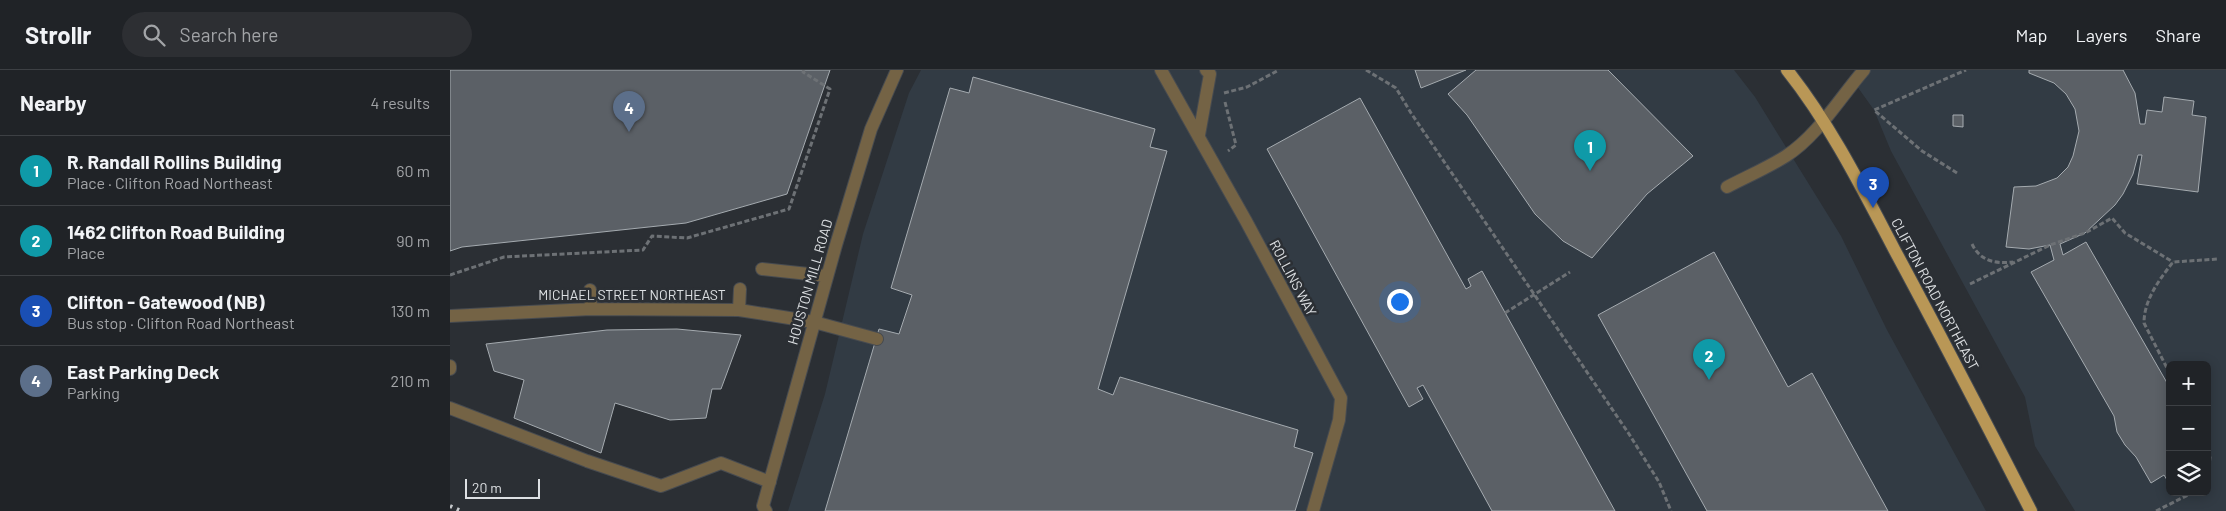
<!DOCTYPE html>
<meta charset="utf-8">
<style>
:root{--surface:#202327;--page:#2d2f33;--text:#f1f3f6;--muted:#a2a4a7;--line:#3d4044;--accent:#e5ad35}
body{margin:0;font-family:Barlow,sans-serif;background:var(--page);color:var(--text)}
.controls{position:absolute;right:15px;bottom:15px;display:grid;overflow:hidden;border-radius:8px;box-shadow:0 2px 12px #0003}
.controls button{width:45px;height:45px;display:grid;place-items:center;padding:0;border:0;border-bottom:1px solid var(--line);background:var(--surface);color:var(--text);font:25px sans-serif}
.scale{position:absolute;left:15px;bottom:12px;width:75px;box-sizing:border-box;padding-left:5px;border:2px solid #dde0e3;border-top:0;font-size:14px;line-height:18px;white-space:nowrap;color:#dde0e3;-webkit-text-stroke:4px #2b2f34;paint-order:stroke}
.you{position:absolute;left:949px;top:231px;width:18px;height:18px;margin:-12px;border:4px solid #fff;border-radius:50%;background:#1a73e8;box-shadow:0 0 0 8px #1a73e833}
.badge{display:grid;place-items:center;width:32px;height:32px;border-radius:50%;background:var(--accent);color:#fff;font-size:16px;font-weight:700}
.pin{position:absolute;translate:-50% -41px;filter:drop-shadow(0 1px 2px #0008)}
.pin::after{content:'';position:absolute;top:26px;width:18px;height:15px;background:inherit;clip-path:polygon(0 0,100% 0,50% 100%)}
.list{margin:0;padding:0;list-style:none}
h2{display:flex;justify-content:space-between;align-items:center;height:65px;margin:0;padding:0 20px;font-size:21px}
h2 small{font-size:16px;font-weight:400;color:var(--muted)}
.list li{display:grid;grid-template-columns:32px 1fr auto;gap:15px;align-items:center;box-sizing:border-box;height:70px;padding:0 20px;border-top:1px solid var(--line)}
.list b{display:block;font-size:19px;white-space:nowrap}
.list p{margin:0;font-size:16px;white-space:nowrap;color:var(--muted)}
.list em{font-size:16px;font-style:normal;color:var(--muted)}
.icon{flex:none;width:28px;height:28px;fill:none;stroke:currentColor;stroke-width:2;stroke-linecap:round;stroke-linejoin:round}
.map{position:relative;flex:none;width:1776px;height:441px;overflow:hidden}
header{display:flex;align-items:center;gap:30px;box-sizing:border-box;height:70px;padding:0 25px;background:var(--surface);border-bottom:1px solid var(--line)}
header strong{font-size:24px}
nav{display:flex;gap:28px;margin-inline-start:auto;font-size:18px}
.search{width:350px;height:45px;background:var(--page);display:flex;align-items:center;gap:12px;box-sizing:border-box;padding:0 18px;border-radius:28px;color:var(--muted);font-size:19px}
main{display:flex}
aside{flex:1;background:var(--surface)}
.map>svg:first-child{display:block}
.built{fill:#323b44;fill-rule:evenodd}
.building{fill:#5b6066;stroke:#a5abb0}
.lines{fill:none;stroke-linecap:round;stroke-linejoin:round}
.minor-casing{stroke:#474b50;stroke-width:14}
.major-casing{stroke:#474b50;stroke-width:14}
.path{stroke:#6d7175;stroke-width:3;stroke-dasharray:5 2.5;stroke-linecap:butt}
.minor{stroke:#746345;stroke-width:12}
.major{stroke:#b99756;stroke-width:12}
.rail{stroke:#c5c8cb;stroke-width:4;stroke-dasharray:2.5 5;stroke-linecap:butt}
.labels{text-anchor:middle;stroke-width:5;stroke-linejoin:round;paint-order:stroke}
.street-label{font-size:14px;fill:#dde0e3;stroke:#2b2f34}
</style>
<header>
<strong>Strollr</strong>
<div class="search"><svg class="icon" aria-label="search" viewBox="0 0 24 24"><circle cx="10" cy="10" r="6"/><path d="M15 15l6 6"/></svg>Search here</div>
<nav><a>Map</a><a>Layers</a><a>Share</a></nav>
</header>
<main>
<aside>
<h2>Nearby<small>4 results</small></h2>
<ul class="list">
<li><span class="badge" style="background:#0f9aa8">1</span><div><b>R. Randall Rollins Building</b><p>Place · Clifton Road Northeast</p></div><em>60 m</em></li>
<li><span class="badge" style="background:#0f9aa8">2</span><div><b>1462 Clifton Road Building</b><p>Place</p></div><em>90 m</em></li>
<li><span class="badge" style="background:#1a4fb4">3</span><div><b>Clifton - Gatewood (NB)</b><p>Bus stop · Clifton Road Northeast</p></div><em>130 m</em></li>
<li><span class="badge" style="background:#5c6f8a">4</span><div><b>East Parking Deck</b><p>Parking</p></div><em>210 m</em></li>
</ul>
</aside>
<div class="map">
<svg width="1776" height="441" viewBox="0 0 1776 441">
<rect width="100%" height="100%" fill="#2b2f34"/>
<!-- built -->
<path class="built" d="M471,0H1284L1305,27L1391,166L1437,260L1536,441H338L375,324L413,164L459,23Z
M1414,0H1776V441H1625L1585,376L1575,327L1441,81L1424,40L1404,12ZM1720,295H1757V422H1720Z"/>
<!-- building -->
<path class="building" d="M0,0H380L337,124L236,153L12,177L0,181Z
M965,0H1016L971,18Z
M1026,0H1158L1243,86L1197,124L1142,188L1113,171L1085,144L1017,45L998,24Z
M1579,0H1673L1685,23L1690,54H1695L1697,40L1712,42L1714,27L1744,31L1742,45L1756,47L1748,122L1687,114L1692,85H1688L1683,104L1673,124L1665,135L1635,163L1610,174L1613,185L1636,172L1720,318V415L1714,405L1701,413L1686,387L1675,375L1667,362L1664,346L1581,202L1604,190L1600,175L1579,179L1556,177L1564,117L1586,116L1607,108L1618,97L1623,86L1629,61L1625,39L1616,24L1604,13L1579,3Z
M523,7L705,59L700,77L717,81L648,319L663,325L670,307L848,360L844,377L863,383L845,441H375L429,259L449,264L462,225L441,218L500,18L519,23Z
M910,28L1016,219L1021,216L1018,209L1032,201L1165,441H1042L973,315L967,318L973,329L959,337L817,79Z
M1503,45H1513V57L1503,56Z
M1264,182L1338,317L1362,303L1438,441H1257L1148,245Z
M227,259L291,265L271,319H262L256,348L220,350L165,333L151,383L64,348L74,310L44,301L36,274L157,260Z"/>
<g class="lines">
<defs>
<path id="minor" d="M711,0L796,151L891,328L889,350L863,441
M749,65L760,4L756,0
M1277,117C1296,107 1317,98 1336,86C1368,65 1389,29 1414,0
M312,199L377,206
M140,220L141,239
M289,240L290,219
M0,246L141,239L289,240L364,252L427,269
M0,296V299
M0,338L137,391L211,416L271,393L320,412
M316,441L313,436L386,175L421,59L447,0"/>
<path id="major" d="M1337,0C1380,54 1412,118 1444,179C1491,266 1536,353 1581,441"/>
</defs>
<!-- minor casing -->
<use href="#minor" class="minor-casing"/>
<!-- major casing -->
<use href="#major" class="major-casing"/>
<!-- path -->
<path class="path" d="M916,0L946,18L961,43L1179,364L1209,412L1221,441
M774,23L797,17L829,0
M775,32L786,75L778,81
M1507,103L1472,81L1424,40L1516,0
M1522,174C1530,191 1545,194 1563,192
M0,205L54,187L193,180L202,166L237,168L339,139L380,19L353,2L354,0
M1520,214L1600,175L1635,163L1662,148L1675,163L1723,192
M1055,243L1120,202
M1720,304L1694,253C1694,230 1709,210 1723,192L1768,189
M1757,372L1760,387L1757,415
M1706,441L1740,424L1753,422"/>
<!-- minor -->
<use href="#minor" class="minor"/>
<!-- major -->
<use href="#major" class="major"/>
<!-- rail -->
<path class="rail" d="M0,436L11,441"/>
</g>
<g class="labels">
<!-- street labels -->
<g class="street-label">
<text transform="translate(843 208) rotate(62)" y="5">ROLLINS WAY</text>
<text transform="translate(360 212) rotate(-74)" y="5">HOUSTON MILL ROAD</text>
<text transform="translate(1485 224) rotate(62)" y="5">CLIFTON ROAD NORTHEAST</text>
<text x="182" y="230">MICHAEL STREET NORTHEAST</text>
</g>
</g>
</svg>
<div class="controls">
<button>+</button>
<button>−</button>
<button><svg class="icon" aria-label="layers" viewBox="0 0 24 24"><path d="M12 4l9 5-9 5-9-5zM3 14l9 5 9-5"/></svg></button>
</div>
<div class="scale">20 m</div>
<div class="you"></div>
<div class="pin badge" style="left:1140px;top:101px;background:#0f9aa8">1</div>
<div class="pin badge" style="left:1259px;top:310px;background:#0f9aa8">2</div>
<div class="pin badge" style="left:1423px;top:138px;background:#1a4fb4">3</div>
<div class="pin badge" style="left:179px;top:62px;background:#5c6f8a">4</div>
</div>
</main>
